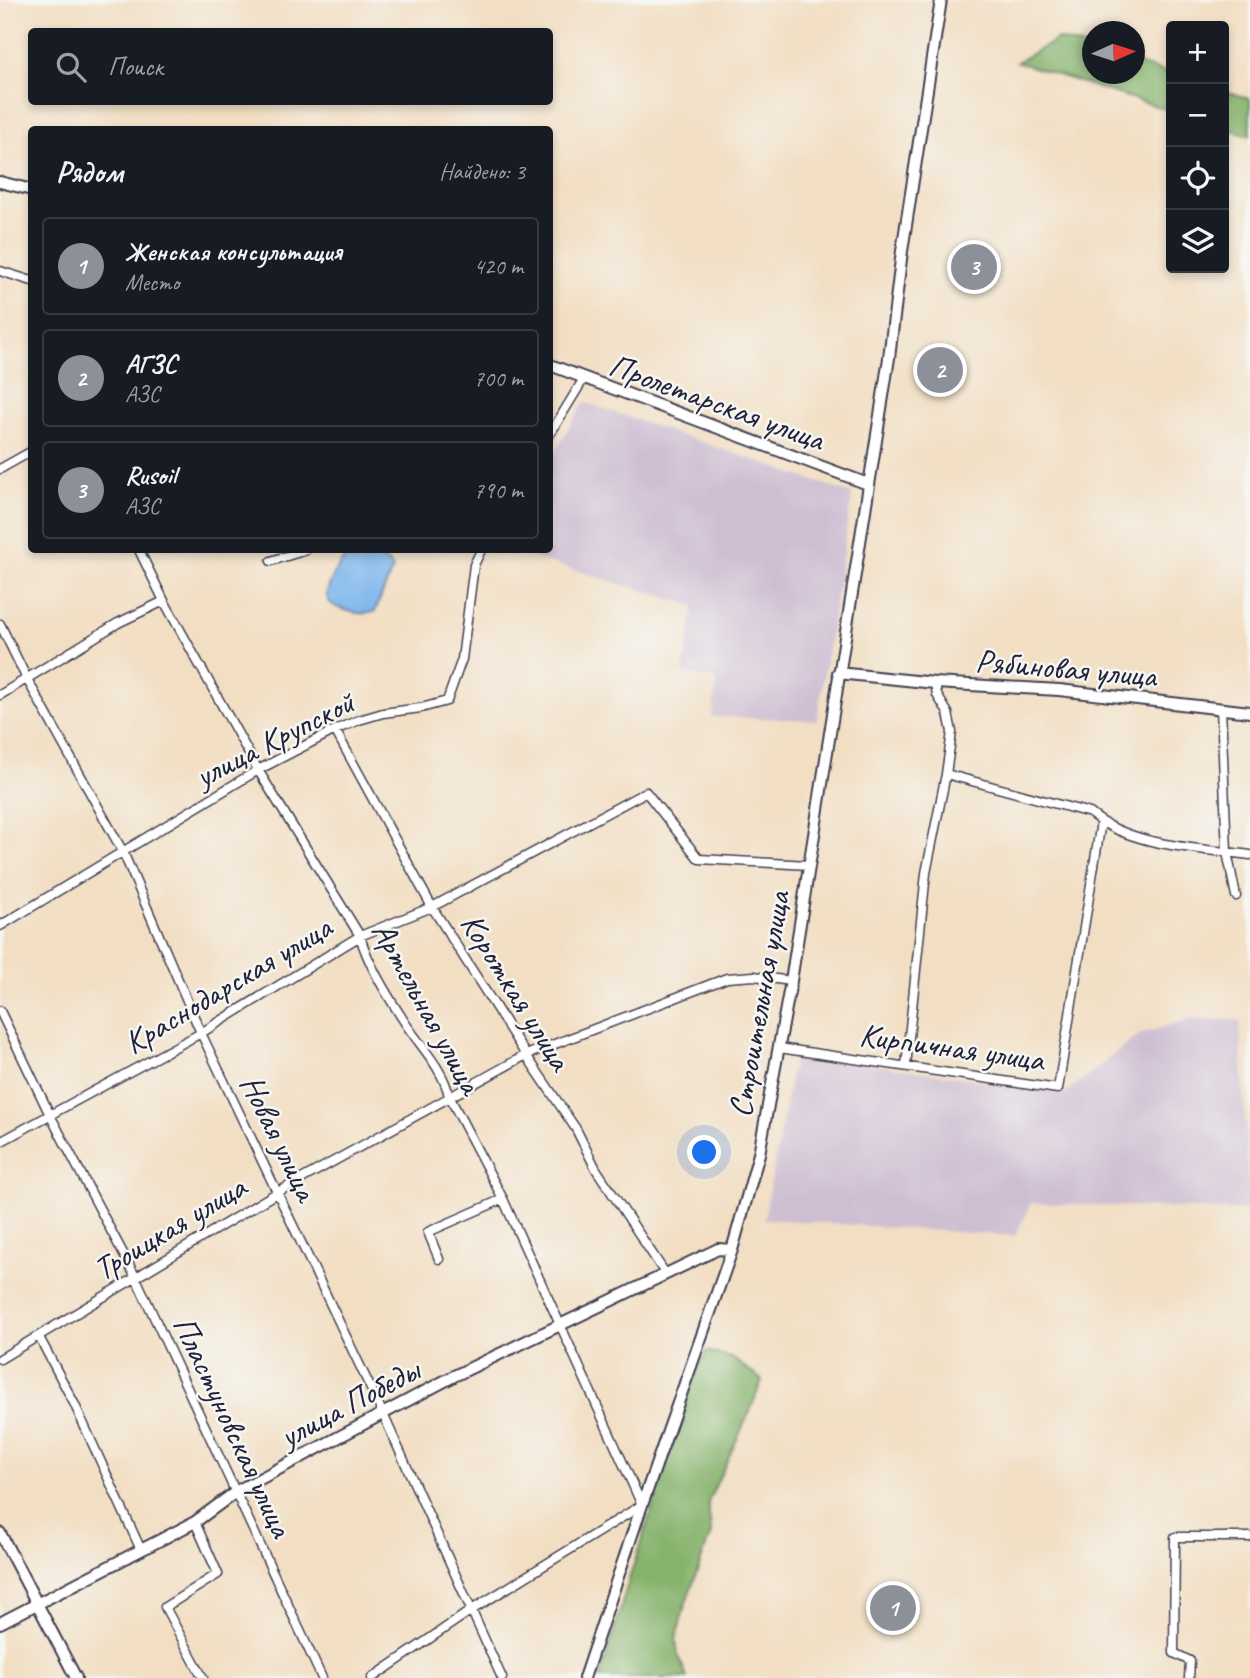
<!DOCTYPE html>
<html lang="ru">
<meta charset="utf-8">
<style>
:root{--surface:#171b24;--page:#242831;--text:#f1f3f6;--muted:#9ea1a6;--line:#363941;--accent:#8c9099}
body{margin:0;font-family:Caveat,sans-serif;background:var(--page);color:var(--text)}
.controls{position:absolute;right:21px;top:21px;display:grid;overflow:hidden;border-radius:7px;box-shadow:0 4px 10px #0003}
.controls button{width:63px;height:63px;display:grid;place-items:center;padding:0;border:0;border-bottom:2px solid var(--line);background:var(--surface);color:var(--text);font:35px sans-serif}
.compass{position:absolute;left:1082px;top:21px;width:63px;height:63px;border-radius:50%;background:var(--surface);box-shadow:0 4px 10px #0003;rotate:87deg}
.you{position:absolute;left:705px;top:1153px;width:24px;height:24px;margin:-18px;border:5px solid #fff;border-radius:50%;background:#1a73e8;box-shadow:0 0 0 10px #1a73e833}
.badge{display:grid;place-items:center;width:46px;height:46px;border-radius:50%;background:var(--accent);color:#fff;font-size:23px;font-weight:700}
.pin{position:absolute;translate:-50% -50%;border:4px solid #fff;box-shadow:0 2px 7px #0006}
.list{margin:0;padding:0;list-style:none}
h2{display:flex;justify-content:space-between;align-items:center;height:91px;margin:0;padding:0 28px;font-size:30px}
h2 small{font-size:23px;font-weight:400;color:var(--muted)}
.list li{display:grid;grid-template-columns:46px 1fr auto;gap:21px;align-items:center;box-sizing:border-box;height:98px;margin:0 14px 14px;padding:0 14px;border:2px solid var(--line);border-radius:7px}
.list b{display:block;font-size:26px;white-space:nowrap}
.list p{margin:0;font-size:23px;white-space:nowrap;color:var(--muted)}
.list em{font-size:23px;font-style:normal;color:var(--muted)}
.icon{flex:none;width:38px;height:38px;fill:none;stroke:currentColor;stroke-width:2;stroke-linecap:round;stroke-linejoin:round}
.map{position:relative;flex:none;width:1250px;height:1678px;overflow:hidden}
.search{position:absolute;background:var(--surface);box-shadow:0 4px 10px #0003;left:28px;top:28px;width:525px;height:77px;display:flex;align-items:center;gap:18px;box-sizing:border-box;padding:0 24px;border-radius:7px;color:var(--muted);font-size:26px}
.panel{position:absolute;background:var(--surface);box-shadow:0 4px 10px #0003;left:28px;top:126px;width:525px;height:427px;border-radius:7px}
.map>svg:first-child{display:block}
.industrial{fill:#cebed2}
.forest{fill:#86b36c;stroke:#546a54;stroke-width:2}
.water{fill:#7bb5ec;stroke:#4e6c94;stroke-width:2}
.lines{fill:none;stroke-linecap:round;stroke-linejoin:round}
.street-casing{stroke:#413e4f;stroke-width:11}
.secondary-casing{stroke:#413e4f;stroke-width:14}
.street{stroke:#fff;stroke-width:8}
.secondary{stroke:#fff;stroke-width:10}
.labels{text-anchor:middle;stroke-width:5;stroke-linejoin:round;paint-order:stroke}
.street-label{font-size:33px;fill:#22223b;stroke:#f6f6f2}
</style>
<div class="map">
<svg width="1250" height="1678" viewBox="0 0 1250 1678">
<rect width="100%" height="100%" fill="#f6f6f2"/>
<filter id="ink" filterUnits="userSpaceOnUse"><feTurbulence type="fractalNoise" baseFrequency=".0143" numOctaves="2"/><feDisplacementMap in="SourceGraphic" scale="14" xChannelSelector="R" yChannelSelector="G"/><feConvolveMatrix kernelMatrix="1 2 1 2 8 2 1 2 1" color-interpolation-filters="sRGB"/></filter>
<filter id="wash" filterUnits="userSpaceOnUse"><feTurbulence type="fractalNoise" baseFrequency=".00686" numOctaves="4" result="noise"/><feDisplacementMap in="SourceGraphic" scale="28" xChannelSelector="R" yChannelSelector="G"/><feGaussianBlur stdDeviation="1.57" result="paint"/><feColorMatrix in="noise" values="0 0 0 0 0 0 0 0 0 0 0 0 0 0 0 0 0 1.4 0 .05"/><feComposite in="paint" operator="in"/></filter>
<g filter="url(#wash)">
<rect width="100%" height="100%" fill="#f2dec2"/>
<!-- industrial -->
<path class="industrial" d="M584,402L852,494L817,720L712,717L717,680L683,673L694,606L508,550H550V460Z
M1190,1019L1240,1020L1250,1211L1031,1203L1015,1236L764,1219L795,1053L1065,1093L1140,1034Z"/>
<!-- forest -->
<path class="forest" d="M1058,39L1092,50V74H1134L1135,63L1171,74V111L1017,62Z
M1224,91L1250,99V136L1224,128Z
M707,1351L732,1358L762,1380L750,1411L708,1502L711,1533L683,1611L676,1640L678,1654L687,1678H600L630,1576L697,1371Z"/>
<!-- water -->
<path class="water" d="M353,551C368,550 384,556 393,568L375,611C365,617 334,610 328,600C323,588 343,556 353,551Z"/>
</g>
<g filter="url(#ink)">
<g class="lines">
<defs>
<path id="street" d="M0,271L32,281
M550,434L583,380
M0,469L32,451
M139,550L164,601L258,770L360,936C368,964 386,993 402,1018C417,1043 443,1067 449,1096L503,1199L642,1505L470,1611L372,1678
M271,561L306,550
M0,624L27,679L123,852L201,1033L383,1414L502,1678
M0,695L118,623L164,601
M1221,708L1227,852L1236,896
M335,730L432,907L526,1055L576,1129L596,1169L665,1273
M946,774L1090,813C1130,847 1200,848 1250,855
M0,926L258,770L335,730L359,720L383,713L421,708L447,701L462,659L474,565L481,550
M0,1011L50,1115L135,1276L322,1678
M779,1048L1058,1089L1101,822
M906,1066L926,873L946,774L952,732L948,713L937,695L935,683
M0,1142L201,1033L360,936L432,907L646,792L699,859L809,865
M439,1259L428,1232L503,1199
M39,1337L74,1403L141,1550
M0,1359L278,1192L526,1055L727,978L754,976L791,981
M195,1522L218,1574L165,1607L203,1678
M1189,1678L1190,1661L1174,1653L1175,1537H1250"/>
<path id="secondary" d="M0,182L32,190
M550,365L868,484
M838,673L935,683L1059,690L1250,712
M0,1533L76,1678
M0,1623L195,1522L237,1491L454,1376L718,1249L732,1250
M584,1678L642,1505L732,1250L759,1154L791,981L889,358L902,251L941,0"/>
</defs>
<!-- street casing -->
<use href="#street" class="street-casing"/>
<!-- secondary casing -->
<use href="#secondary" class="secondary-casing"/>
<!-- street -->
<use href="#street" class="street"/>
<!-- secondary -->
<use href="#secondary" class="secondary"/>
</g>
</g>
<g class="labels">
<!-- street labels -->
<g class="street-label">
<text transform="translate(717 401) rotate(20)" y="12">Пролетарская улица</text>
<text transform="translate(1066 667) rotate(5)" y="12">Рябиновая улица</text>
<text transform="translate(274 738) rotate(-27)" y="12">улица Крупской</text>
<text transform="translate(227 984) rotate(-31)" y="12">Краснодарская улица</text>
<text transform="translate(517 991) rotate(58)" y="12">Короткая улица</text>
<text transform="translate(758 1004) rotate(-80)" y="12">Строительная улица</text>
<text transform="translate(428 1007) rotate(61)" y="12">Артельная улица</text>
<text transform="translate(952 1046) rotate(8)" y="12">Кирпичная улица</text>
<text transform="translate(280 1137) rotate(64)" y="12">Новая улица</text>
<text transform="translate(169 1227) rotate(-31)" y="12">Троицкая улица</text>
<text transform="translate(349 1402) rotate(-28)" y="12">улица Победы</text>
<text transform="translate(234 1426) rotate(65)" y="12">Пластуновская улица</text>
</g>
</g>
</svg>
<div class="controls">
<button>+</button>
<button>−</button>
<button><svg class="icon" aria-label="locate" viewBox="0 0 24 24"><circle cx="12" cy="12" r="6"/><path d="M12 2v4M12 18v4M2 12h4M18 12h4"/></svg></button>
<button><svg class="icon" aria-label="layers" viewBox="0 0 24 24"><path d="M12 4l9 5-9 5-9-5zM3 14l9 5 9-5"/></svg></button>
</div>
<svg class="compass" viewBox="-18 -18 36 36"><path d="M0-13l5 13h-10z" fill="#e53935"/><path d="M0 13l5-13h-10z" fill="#9ea1a6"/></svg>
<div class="you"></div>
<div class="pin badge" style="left:893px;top:1608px">1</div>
<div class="pin badge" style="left:940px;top:370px">2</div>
<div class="pin badge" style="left:974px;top:267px">3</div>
<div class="search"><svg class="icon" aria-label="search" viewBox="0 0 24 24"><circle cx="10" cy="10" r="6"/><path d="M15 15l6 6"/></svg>Поиск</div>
<section class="panel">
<h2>Рядом<small>Найдено: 3</small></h2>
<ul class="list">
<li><span class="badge">1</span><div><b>Женская консультация</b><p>Место</p></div><em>420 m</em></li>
<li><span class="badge">2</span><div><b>АГЗС</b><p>АЗС</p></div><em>700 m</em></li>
<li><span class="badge">3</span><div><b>Rusoil</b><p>АЗС</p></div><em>790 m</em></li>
</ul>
</section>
</div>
